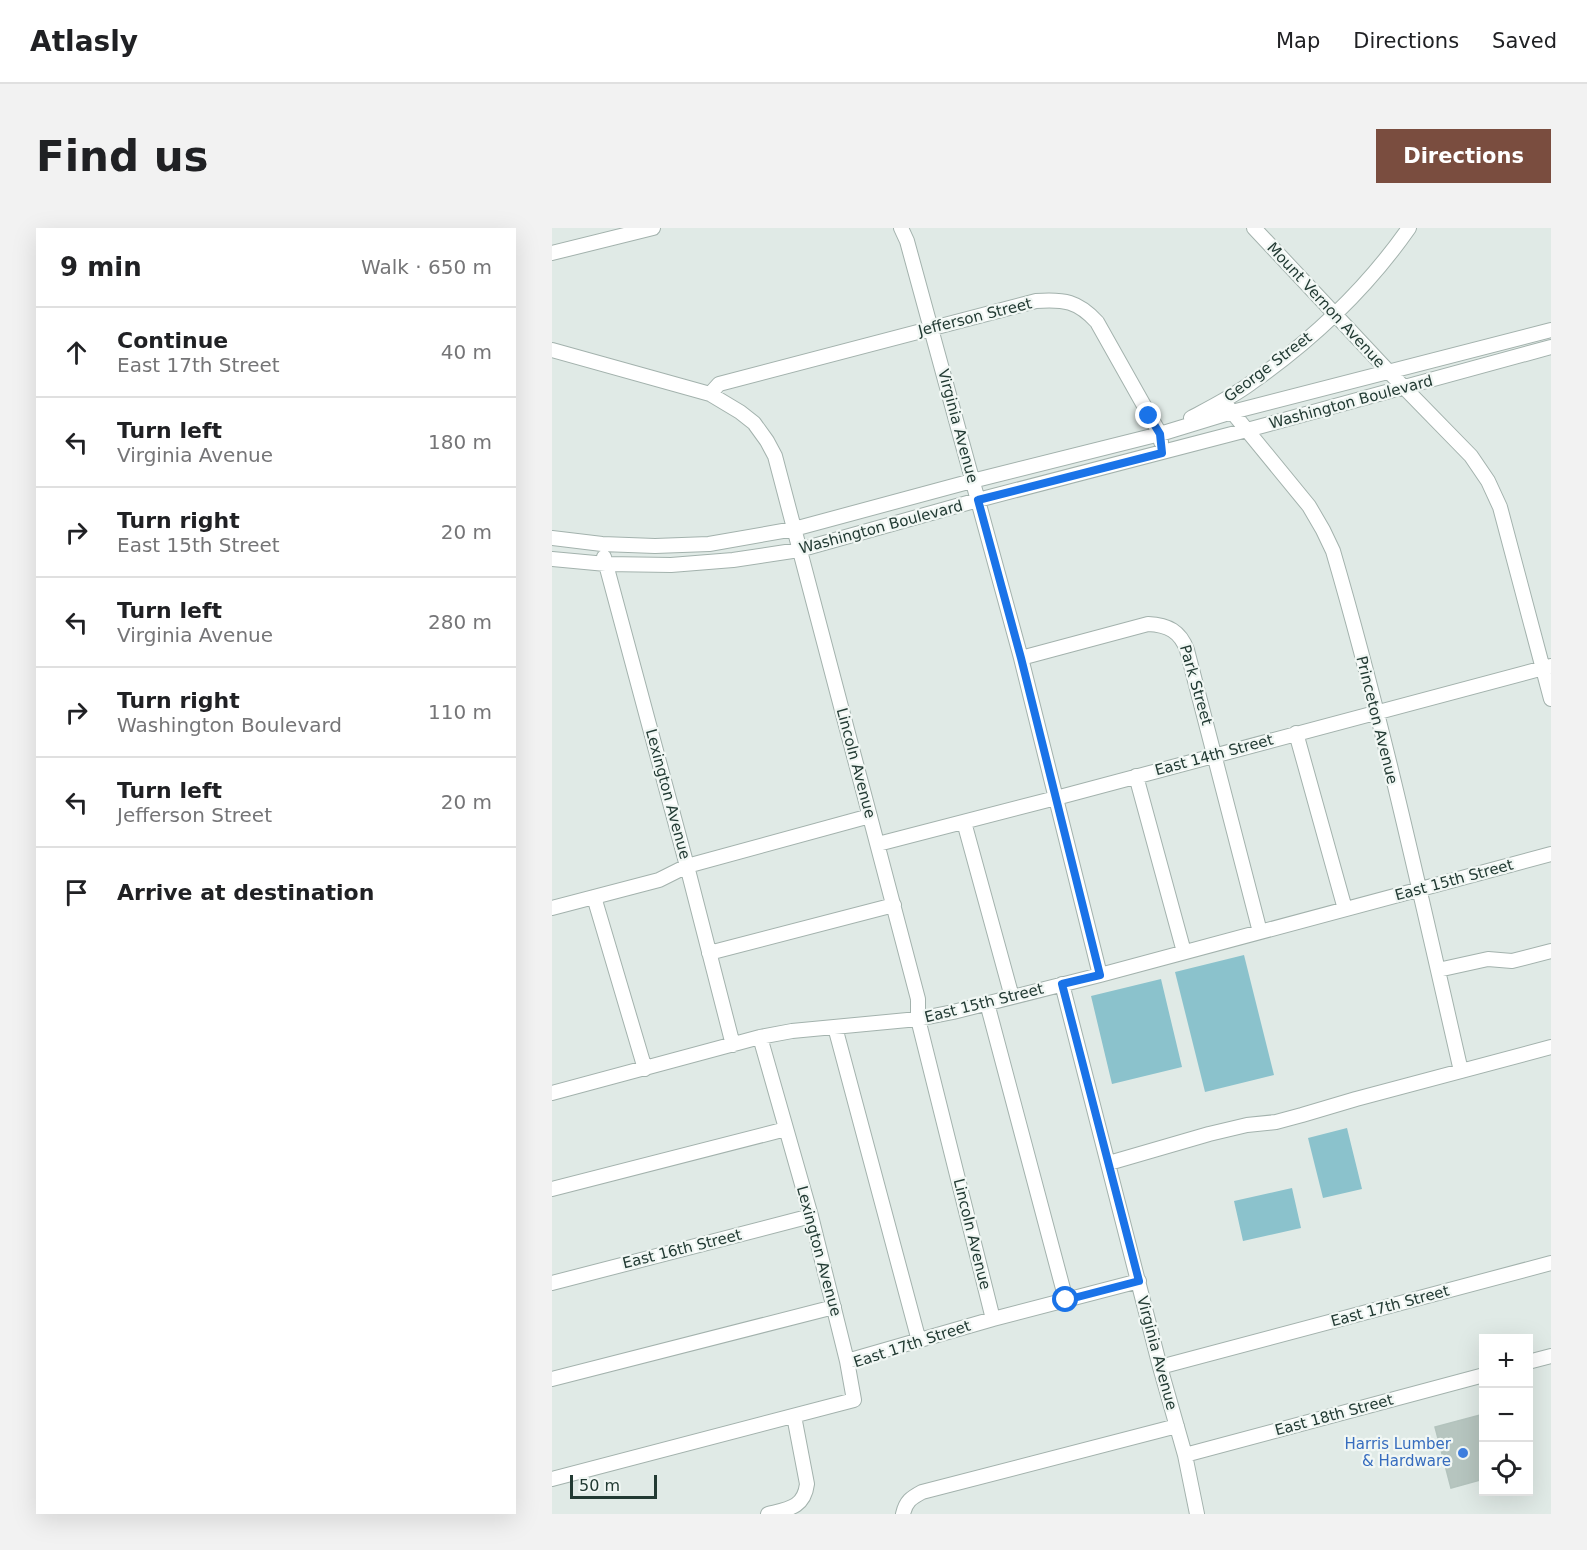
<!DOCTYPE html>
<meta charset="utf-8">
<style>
:root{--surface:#fff;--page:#f2f2f2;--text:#202124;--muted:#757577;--line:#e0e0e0;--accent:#7a4d3f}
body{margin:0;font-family:"DejaVu Sans",sans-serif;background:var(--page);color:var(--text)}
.controls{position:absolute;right:18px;bottom:18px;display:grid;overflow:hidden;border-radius:0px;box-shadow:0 6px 24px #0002}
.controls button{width:54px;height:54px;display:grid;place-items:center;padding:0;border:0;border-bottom:2px solid var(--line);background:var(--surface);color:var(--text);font:30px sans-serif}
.scale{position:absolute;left:18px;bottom:15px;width:87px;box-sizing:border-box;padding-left:6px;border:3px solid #223a33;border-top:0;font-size:16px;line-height:21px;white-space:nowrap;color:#223a33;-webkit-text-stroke:4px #f1f7f4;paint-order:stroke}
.stop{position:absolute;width:18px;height:18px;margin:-14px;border:4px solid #1a73e8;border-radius:50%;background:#fff}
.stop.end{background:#1a73e8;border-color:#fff;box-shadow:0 2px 6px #0008}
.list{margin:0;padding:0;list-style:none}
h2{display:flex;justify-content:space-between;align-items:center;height:78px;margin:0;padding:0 24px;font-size:26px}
h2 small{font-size:20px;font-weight:400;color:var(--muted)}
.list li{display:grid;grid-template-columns:39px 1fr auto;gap:18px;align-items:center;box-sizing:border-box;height:90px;padding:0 24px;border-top:2px solid var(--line)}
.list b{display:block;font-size:22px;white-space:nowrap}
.list p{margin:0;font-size:20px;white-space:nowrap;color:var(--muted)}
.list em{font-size:20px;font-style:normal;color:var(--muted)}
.icon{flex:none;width:33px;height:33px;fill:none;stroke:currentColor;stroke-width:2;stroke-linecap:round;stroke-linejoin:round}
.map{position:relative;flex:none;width:999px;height:1286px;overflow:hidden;border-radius:0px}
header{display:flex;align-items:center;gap:36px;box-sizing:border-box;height:84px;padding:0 30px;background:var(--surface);border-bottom:2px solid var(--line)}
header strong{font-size:28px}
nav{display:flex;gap:33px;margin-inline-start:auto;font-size:21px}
.intro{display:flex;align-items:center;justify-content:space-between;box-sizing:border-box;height:144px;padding:0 36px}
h1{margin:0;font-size:42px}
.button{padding:15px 27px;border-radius:0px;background:var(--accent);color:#fff;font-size:21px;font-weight:700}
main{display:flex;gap:36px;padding:0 36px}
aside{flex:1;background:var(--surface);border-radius:0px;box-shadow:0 6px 24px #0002}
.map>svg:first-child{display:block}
.water{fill:#8bc2cc}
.building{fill:#b6c5bf;stroke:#b3c3bd;stroke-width:1.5}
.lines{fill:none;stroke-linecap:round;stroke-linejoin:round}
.minor-casing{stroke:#a3b2ad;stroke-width:16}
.minor{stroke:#fff;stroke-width:14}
.route{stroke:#1a73e8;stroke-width:8}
.shop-dot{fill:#3f7fe0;stroke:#f1f7f4;stroke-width:2}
.labels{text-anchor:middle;stroke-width:4.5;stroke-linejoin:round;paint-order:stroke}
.street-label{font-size:15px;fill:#223a33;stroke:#f1f7f4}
.shop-label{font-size:15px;fill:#366cbe;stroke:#f1f7f4;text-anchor:end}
</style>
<header>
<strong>Atlasly</strong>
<nav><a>Map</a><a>Directions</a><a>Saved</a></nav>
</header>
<div class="intro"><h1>Find us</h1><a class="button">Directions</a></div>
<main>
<aside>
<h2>9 min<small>Walk · 650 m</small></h2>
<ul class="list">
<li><svg class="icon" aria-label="ahead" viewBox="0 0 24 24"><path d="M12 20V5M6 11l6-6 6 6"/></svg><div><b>Continue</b><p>East 17th Street</p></div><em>40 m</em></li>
<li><svg class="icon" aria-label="left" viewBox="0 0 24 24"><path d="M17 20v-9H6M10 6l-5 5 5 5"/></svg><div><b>Turn left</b><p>Virginia Avenue</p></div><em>180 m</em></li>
<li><svg class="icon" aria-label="right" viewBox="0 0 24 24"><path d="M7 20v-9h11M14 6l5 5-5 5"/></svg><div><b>Turn right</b><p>East 15th Street</p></div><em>20 m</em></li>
<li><svg class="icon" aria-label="left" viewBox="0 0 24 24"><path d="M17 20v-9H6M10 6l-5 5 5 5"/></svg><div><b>Turn left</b><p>Virginia Avenue</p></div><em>280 m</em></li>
<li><svg class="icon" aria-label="right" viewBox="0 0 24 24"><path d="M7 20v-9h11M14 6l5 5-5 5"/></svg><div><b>Turn right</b><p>Washington Boulevard</p></div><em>110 m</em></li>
<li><svg class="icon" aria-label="left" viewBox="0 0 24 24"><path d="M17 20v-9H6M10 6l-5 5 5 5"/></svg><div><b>Turn left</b><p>Jefferson Street</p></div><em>20 m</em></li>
<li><svg class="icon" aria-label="arrive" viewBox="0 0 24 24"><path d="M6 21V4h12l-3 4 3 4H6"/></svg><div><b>Arrive at destination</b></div></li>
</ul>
</aside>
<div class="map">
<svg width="999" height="1286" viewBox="0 0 999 1286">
<rect width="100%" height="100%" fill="#e0eae6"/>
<!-- water -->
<path class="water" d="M692,727L722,847L653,864L623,744Z
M609,751L630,839L560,856L539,768Z
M795,900L810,961L771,970L756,910Z
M740,960L749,1000L691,1013L682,973Z"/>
<!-- building -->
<path class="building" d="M932,1186V1251L899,1260L883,1199Z"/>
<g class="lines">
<defs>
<path id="minor" d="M349,0L355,13L469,430L548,747
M702,0L837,144L919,228L936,253L948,279L999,471
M0,25L101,0
M0,122L158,166L188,184L202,195L215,213L223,228L366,771V791L441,1091
M158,166L167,156L484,73C512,71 526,73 545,94L608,206L609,214
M671,173L757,278L771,302L781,323C831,494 869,669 909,843
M639,190C660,179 680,169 699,155C759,113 815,60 857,0
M0,310L50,316L103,318L157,316L242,301L420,253L608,206L680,184L999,102
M52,329L135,638L181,817
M0,331L54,336L119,337L181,332L247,322L426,272L695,202L999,119
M469,430L596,396C616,397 628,403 635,422L708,704
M744,505L793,681
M584,548L632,724
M412,594L460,769
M326,616L504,570L999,438
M42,669L93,841
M0,680L107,652L135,638L318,588
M157,725L342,677
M886,742L936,731L960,733L999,723
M510,756L608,1139L633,1227L645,1286
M435,775L514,1072
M283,799L367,1113
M208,809L259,988L295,1133
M0,865L208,809L240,803L366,791L401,784L548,747L999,626
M557,935L657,906L695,897L724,894L750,887L804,871L999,819
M0,961L234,901
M0,1055L259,988
M976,1134L999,1128
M608,1139L999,1035
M0,1151L282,1079
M633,1227L932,1147
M0,1251L302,1172L295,1133L441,1091L587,1053
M216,1286C236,1281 252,1280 255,1256L242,1188
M351,1286C354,1273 359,1270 370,1264L625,1198"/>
</defs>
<!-- minor casing -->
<use href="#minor" class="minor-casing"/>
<!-- minor -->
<use href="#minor" class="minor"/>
</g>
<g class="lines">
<!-- route -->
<path class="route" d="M514,1072L587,1053L510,756L548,747L469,430L426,272L610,225L608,206L597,188"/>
</g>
<!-- markers -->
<circle class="shop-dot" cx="911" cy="1225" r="6"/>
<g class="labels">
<!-- street labels -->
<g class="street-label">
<text transform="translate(774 77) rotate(47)" y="5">Mount Vernon Avenue</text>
<text transform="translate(423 89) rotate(-14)" y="5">Jefferson Street</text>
<text transform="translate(716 139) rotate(-37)" y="5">George Street</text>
<text transform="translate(799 174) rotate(-15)" y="5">Washington Boulevard</text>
<text transform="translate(406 198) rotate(75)" y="5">Virginia Avenue</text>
<text transform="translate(329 299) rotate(-15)" y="5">Washington Boulevard</text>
<text transform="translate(644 457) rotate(74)" y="5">Park Street</text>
<text transform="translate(825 492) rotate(76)" y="5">Princeton Avenue</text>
<text transform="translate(662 527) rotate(-15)" y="5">East 14th Street</text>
<text transform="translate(304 535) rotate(75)" y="5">Lincoln Avenue</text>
<text transform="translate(116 566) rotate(75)" y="5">Lexington Avenue</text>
<text transform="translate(902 652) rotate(-15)" y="5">East 15th Street</text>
<text transform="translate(432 775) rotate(-14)" y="5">East 15th Street</text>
<text transform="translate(420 1006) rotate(76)" y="5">Lincoln Avenue</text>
<text transform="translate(130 1021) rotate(-14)" y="5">East 16th Street</text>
<text transform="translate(267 1023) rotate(75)" y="5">Lexington Avenue</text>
<text transform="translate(838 1078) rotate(-15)" y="5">East 17th Street</text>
<text transform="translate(360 1116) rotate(-18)" y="5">East 17th Street</text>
<text transform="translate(605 1125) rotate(75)" y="5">Virginia Avenue</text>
<text transform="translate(782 1187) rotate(-15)" y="5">East 18th Street</text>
</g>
<!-- shop labels -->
<g class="shop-label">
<text x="899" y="1221">Harris Lumber<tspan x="899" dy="17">&amp; Hardware</tspan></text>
</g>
</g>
</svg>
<div class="controls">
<button>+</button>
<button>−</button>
<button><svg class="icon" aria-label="locate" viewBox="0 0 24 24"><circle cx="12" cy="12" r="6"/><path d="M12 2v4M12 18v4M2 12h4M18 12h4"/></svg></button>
</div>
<div class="scale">50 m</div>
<div class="stop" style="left:514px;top:1072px"></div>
<div class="stop end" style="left:597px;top:188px"></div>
</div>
</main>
